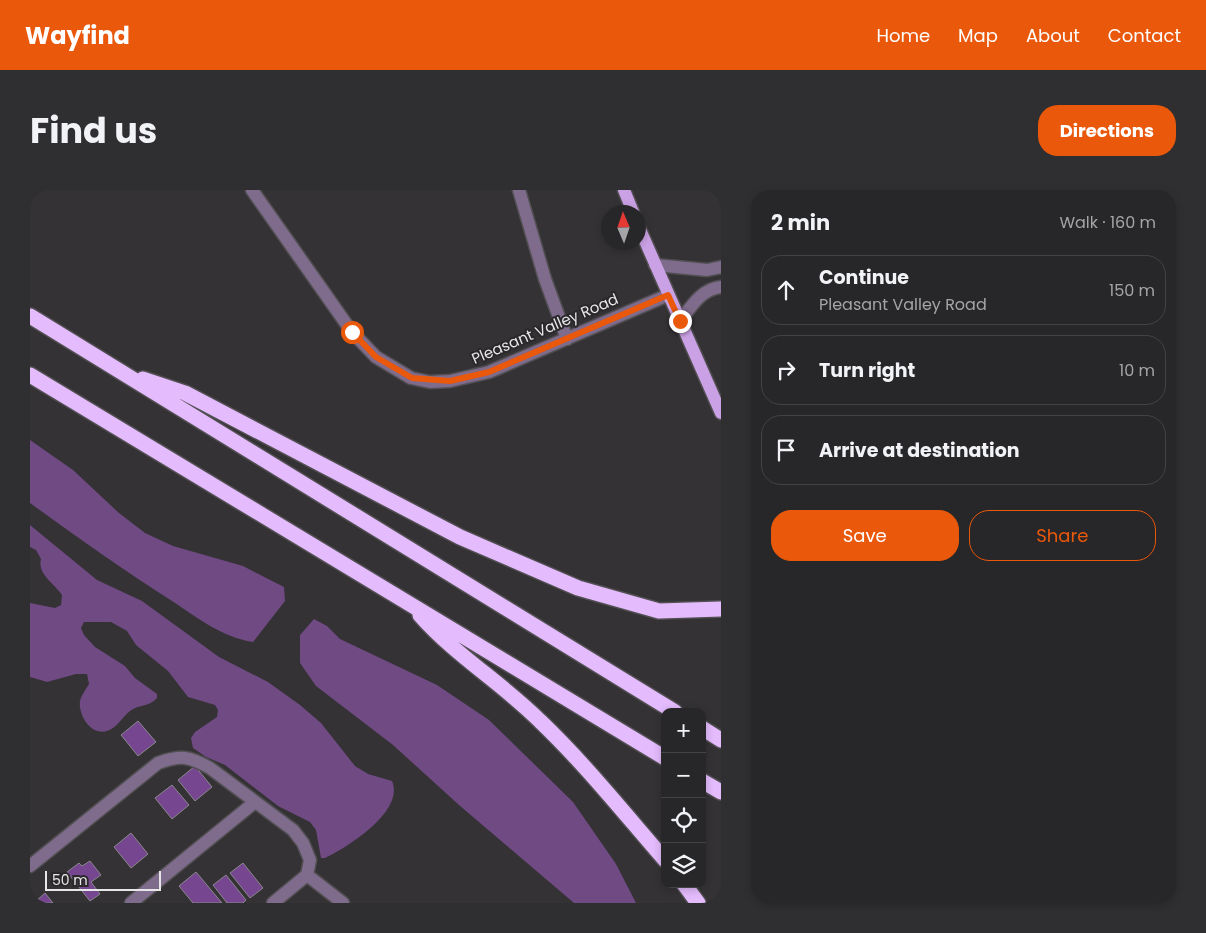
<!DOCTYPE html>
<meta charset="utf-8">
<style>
:root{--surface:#272628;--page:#2f2e30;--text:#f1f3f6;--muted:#a4a5a8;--line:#434345;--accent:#ea580c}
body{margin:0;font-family:Poppins,sans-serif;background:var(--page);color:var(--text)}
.controls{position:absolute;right:15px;bottom:15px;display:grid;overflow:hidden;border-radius:10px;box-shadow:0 2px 8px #0003}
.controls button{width:45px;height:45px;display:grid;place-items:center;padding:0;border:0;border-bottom:1px solid var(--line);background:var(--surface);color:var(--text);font:25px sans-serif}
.compass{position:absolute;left:571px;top:15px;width:45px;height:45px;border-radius:50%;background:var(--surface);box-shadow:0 2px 8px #0003;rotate:358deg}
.scale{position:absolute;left:15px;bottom:12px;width:116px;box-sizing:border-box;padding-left:5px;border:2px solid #e7e6e8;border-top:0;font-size:14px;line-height:18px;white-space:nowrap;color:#e7e6e8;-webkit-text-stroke:4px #2a282b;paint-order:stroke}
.stop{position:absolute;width:15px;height:15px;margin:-11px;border:4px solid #ea580c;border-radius:50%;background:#fff}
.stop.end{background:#ea580c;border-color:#fff;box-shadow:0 1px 5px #0008}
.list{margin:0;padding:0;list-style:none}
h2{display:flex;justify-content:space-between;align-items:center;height:65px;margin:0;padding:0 20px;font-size:21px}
h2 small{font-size:16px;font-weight:400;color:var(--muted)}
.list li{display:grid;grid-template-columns:32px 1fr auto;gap:15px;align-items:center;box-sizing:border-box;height:70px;margin:0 10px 10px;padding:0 10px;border:1px solid var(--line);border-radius:20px}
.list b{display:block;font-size:19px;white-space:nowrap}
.list p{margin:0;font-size:16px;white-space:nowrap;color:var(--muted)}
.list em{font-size:16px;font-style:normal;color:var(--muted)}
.actions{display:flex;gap:10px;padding:15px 20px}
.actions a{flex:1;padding:11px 0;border:1px solid var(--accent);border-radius:20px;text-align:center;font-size:18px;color:var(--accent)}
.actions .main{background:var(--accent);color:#fff}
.icon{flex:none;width:28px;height:28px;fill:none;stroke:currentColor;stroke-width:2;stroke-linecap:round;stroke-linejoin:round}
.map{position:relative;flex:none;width:691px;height:713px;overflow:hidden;border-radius:20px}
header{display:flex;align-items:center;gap:30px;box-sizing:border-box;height:70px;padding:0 25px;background:var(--accent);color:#fff}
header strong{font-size:24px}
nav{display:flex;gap:28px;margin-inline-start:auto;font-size:18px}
.intro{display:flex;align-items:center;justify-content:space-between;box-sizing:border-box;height:120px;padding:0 30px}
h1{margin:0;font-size:35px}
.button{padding:12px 22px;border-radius:20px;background:var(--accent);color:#fff;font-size:18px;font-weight:700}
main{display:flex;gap:30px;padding:0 30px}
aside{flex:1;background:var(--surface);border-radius:20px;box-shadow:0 2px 8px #0003}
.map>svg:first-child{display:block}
.green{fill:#6f4a83}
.building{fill:#764690;stroke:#8a888c}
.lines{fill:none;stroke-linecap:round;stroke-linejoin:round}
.minor-casing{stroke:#514f52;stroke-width:15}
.major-casing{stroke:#514f52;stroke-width:15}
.highway-casing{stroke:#514f52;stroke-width:18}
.minor{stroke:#7f6b8c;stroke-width:12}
.major{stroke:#cba1e5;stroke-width:12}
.highway{stroke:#e4bbfd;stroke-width:15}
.route{stroke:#ea580c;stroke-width:6}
.labels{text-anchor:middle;stroke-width:4;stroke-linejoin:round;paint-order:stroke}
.street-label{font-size:15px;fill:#e7e6e8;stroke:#2a282b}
</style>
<header>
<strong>Wayfind</strong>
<nav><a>Home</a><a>Map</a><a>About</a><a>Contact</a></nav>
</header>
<div class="intro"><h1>Find us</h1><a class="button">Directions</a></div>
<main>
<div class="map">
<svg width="691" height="713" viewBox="0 0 691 713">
<rect width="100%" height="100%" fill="#343235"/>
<!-- green -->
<path class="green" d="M0,250L43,280L89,323L115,343L143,356L213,376L254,397L255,411L223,452C192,447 169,429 142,411C93,380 47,347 0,313Z
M0,335L67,390L112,411L189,467L238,492L270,515L291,533L325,576L338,584L362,591C375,621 318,657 295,668H291L286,640L280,632L248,616L195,575L176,567L163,558L161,548L165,542L187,527L188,520L185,515L158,507L138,481L106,455L97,441L81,432H54L51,438L54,445L65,457L95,476L105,488L127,504V508C120,517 109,514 100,521C92,527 87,538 77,541C61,546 48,525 50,511C51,506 56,499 59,494L57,484H46L17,492L0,487V413L25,418L31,415L32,405C24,393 7,384 11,369L6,360L0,357Z
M284,429L297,436L310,449L407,495L459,530L543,612L586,674L606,713H544L429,615L363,555L286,496L270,473V445Z"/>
<!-- building -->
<path class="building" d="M108,531L126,552L108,566L91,545Z
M165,576L182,597L165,611L148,590Z
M142,595L159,615L142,629L125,608Z
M101,643L118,664L101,678L84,657Z
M60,671L71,685L61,692L70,704L60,711L37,682L49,673L52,676Z
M213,673L233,698L220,708L200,683Z
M166,682L192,713H163L149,696Z
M196,685L216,710L213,713H197L183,695Z
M15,703L23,713H4Z"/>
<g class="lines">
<defs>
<path id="minor" d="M222,0L322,142L346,167L381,188L400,192L420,191L459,182L638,105
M489,0L515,89L537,149
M625,75L677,80L691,77
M650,131C661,117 671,99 691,97
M0,676L128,573C151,565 159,566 180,578L263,640L273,653L280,670L277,685
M277,685L313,713
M101,713L225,612
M243,713L277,685"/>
<path id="major" d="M594,0L603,22
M608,35L691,223"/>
<path id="highway" d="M0,126L645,522
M0,185L635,568
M113,189L155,203L430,347L548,398L629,421L691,419
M390,425C425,465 472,493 510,531C555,574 594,623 635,670
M672,538L691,550
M672,591L691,602
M654,694L668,713"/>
</defs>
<!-- minor casing -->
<use href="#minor" class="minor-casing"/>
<!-- major casing -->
<use href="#major" class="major-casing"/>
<!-- highway casing -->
<use href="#highway" class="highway-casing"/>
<!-- minor -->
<use href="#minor" class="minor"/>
<!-- major -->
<use href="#major" class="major"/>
<!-- highway -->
<use href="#highway" class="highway"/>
</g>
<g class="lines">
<!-- route -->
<path class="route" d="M322,142L346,167L382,188L420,191L459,182L638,105L650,131"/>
</g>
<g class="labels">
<!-- street labels -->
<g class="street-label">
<text transform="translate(515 139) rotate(-23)" y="5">Pleasant Valley Road</text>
</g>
</g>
</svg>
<div class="controls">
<button>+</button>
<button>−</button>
<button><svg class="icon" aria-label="locate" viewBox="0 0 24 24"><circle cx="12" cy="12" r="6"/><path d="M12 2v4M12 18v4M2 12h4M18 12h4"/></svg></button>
<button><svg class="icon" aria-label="layers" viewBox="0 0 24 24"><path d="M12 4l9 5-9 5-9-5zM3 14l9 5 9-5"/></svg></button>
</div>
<svg class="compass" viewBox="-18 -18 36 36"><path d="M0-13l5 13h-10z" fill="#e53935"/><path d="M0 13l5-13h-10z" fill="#a4a5a8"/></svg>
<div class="scale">50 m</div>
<div class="stop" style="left:322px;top:142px"></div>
<div class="stop end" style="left:650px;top:131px"></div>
</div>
<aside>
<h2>2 min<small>Walk · 160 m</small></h2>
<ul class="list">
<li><svg class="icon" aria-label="ahead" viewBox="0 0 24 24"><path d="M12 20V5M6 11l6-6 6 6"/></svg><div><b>Continue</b><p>Pleasant Valley Road</p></div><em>150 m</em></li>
<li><svg class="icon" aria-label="right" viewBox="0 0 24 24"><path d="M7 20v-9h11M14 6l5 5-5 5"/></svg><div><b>Turn right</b></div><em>10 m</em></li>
<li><svg class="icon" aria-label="arrive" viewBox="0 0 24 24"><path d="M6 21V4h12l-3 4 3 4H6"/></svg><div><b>Arrive at destination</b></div></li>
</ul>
<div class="actions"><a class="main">Save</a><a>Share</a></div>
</aside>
</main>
